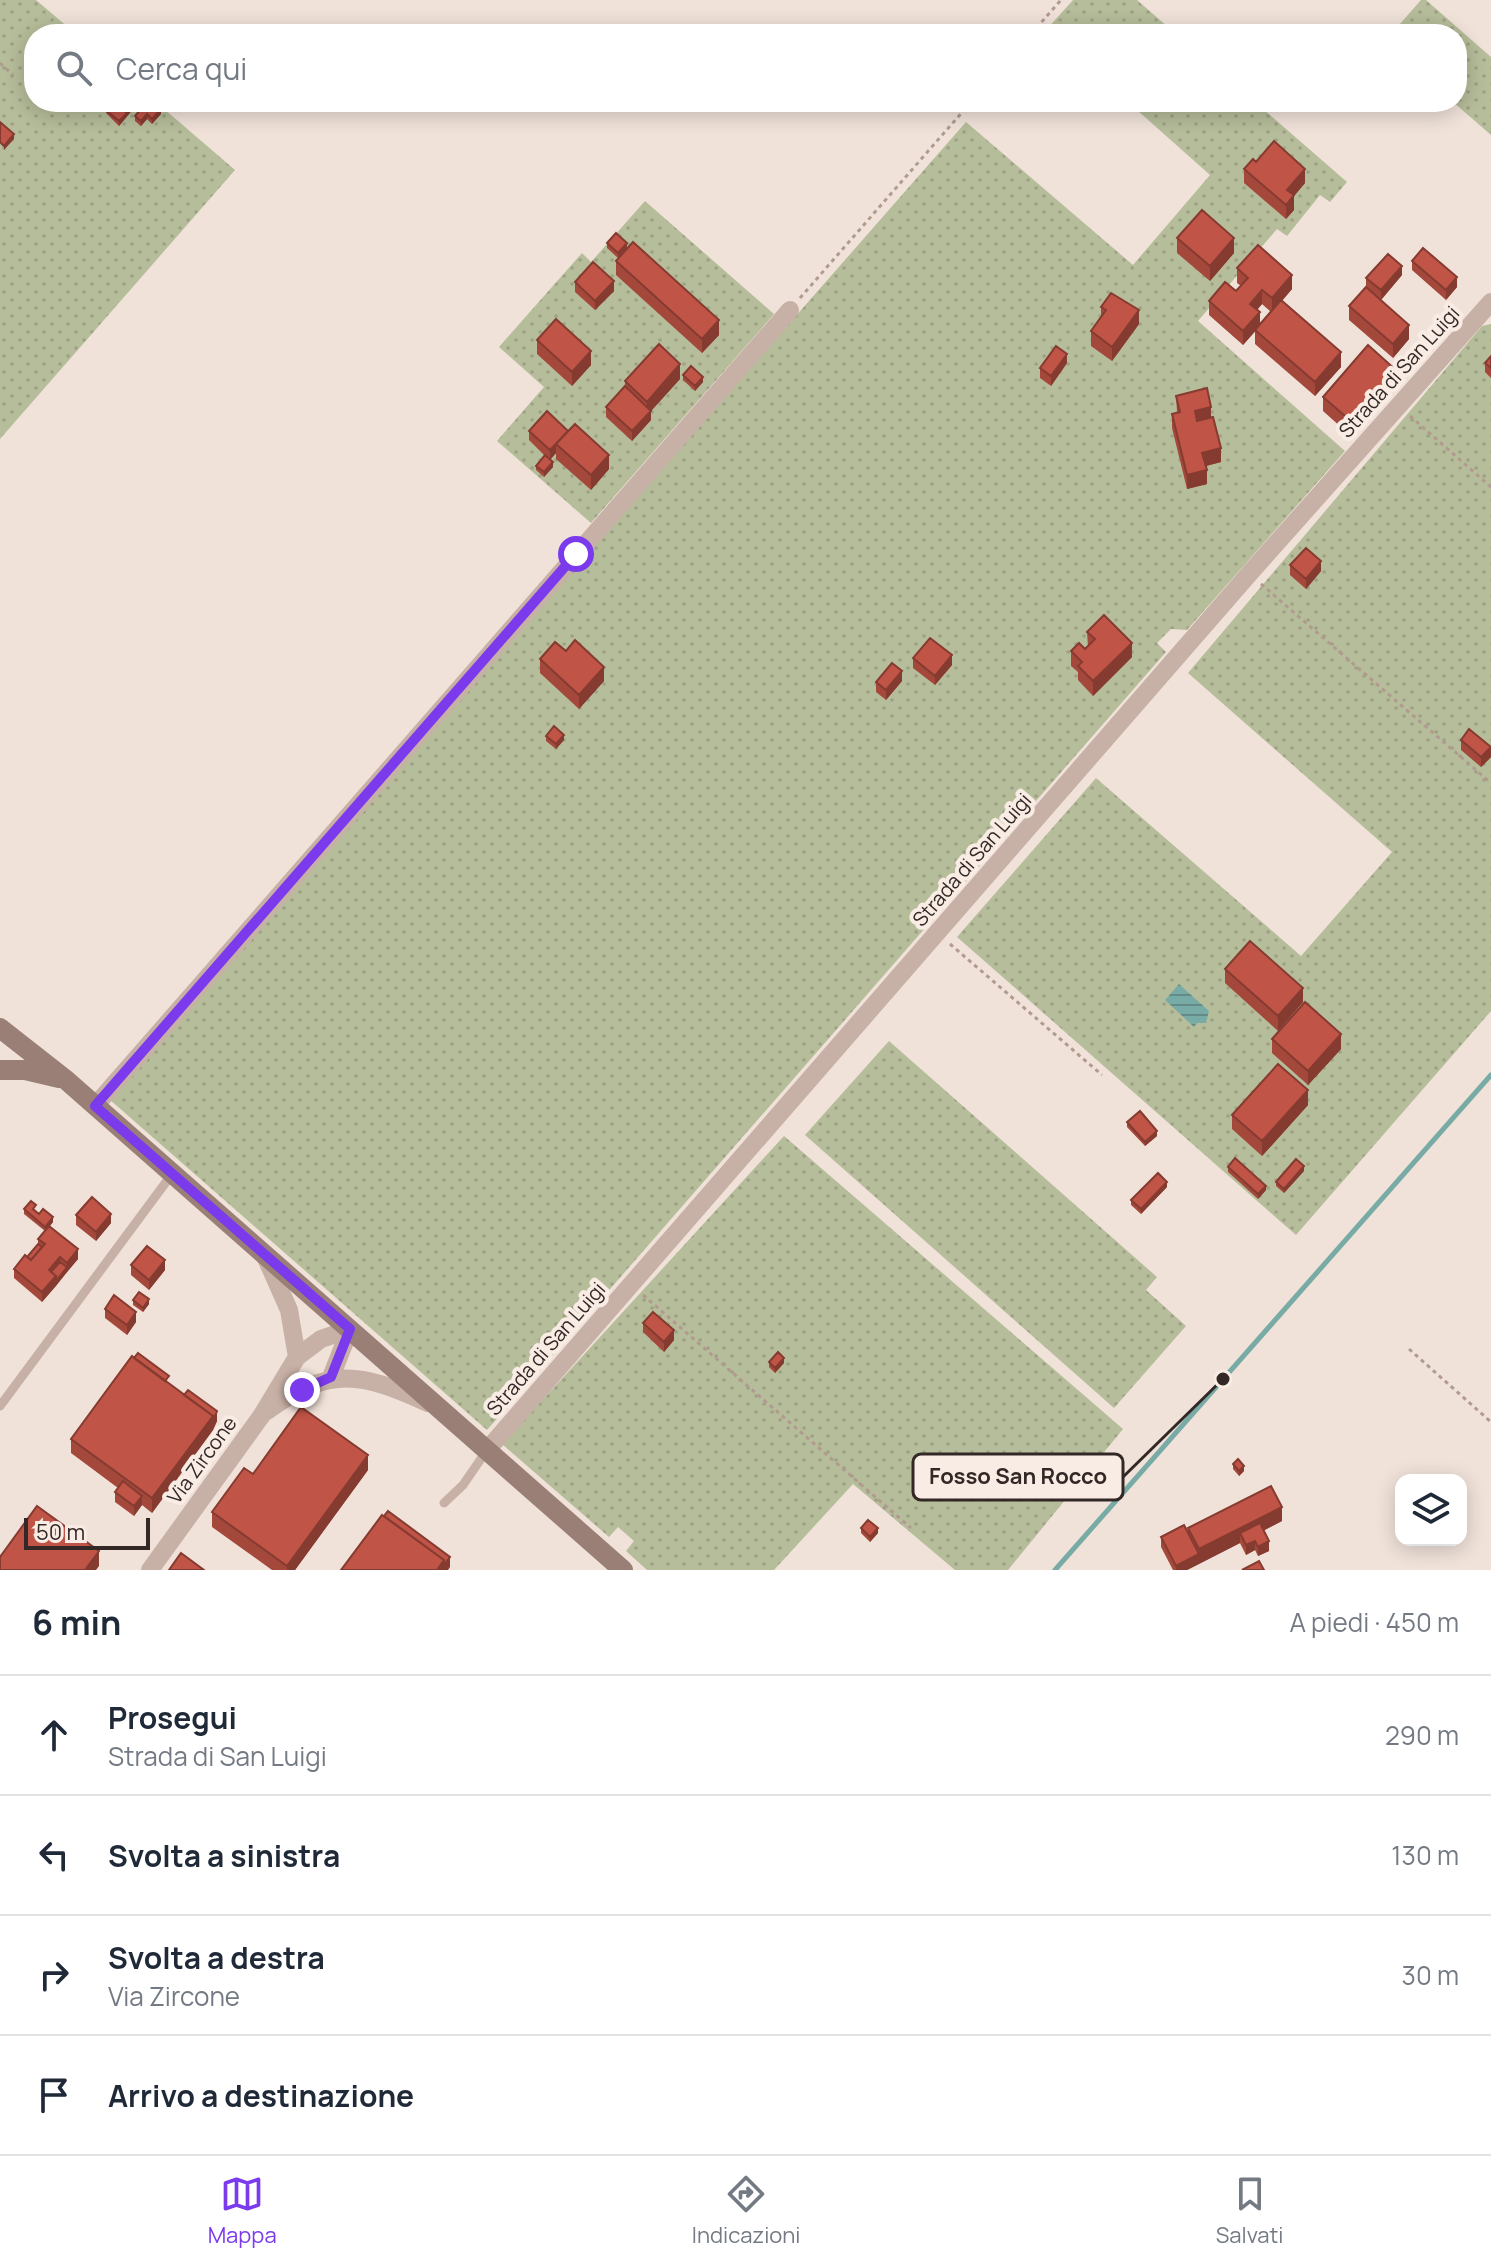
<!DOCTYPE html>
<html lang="it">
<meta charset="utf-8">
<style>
:root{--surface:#fff;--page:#f6f6f7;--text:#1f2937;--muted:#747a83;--line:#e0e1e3;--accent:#7c3aed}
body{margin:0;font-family:Manrope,sans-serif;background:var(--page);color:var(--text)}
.controls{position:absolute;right:24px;bottom:24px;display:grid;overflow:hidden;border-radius:16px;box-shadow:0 4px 20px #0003}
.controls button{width:72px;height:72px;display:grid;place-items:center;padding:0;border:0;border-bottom:2px solid var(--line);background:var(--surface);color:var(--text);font:40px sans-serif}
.scale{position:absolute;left:24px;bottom:20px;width:126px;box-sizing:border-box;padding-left:8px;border:4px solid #332826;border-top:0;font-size:22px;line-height:28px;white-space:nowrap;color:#332826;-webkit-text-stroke:6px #f8ece4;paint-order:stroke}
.stop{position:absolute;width:24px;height:24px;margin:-18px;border:6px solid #7c3aed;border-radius:50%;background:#fff}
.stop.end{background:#7c3aed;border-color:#fff;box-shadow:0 2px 8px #0008}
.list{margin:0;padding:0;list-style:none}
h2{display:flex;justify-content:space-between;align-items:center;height:104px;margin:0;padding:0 32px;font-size:34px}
h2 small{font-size:26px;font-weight:400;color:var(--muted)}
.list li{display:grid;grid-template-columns:52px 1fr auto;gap:24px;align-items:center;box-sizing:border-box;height:120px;padding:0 32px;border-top:2px solid var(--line)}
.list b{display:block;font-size:30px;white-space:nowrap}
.list p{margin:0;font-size:26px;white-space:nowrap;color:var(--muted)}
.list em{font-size:26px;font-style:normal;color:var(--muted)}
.icon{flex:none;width:44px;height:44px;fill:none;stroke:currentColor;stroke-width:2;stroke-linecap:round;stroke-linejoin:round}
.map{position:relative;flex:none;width:1491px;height:1570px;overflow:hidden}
.search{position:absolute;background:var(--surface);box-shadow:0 4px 20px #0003;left:24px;right:24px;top:24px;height:88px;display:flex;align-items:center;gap:20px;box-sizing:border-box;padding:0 28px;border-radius:32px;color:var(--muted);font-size:30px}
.sheet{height:584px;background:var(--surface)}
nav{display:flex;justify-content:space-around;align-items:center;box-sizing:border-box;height:112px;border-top:2px solid var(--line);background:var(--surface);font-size:22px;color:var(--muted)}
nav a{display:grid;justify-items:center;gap:4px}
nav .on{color:var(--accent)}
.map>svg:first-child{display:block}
.grass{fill:url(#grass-dots)}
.water{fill:url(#water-rules)}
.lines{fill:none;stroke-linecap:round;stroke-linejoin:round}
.stream{stroke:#79aba6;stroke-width:5}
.path{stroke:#b29a90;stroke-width:3;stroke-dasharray:4 4;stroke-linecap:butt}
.lane{stroke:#c7b0a5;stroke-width:9}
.street{stroke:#c7b0a5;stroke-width:18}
.secondary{stroke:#9a7f77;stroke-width:20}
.wall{fill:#a5483c;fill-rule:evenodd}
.shaded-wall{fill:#863b31}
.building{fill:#c05446;stroke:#863b31;stroke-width:2}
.route{stroke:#7c3aed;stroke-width:10}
.labels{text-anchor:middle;stroke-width:8;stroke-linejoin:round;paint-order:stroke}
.street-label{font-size:20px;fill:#332826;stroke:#f8ece4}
.leader{fill:none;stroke:#332826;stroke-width:3}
.callout-dot{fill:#332826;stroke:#f8ece4;stroke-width:3}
.callout{fill:#f8ece4;stroke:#332826;stroke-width:3}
.callout-label{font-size:22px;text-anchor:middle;font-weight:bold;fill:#332826}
</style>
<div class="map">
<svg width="1491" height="1570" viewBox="0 0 1491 1570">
<defs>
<pattern id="grass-dots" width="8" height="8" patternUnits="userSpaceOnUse" patternTransform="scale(2)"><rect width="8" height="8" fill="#b6bd9a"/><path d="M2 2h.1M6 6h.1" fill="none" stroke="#9da285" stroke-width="1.8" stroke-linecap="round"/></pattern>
<pattern id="water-rules" width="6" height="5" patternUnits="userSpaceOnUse" patternTransform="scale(2)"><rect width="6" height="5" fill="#79aba6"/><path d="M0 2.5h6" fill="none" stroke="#648b87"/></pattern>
</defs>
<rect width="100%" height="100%" fill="#f0e2d9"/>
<!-- grass -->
<path class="grass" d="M0,0H36L76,34H34V102H156L235,170L0,439Z
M1073,0H1137L1176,34H1051L1046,30Z
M1421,0H1426L1491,57V135L1453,102H1457V34H1391Z
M1128,102H1255L1347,182L1330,202L1320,195L1287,236L1277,229L1198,321L1345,451L1187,630L1171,629L1157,643L1166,652L487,1430L109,1099L966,122L1133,265L1210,175Z
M645,201L774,314L591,523L497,441L544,387L499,347L582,253L591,262Z
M1491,324V1011L1296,1235L957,937L1096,778L1301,956L1392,852L1188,673L1482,326Z
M889,1041L1157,1277L1146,1290L1186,1326L1114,1408L805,1135Z
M784,1136L1123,1429L1008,1570H955L853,1484L774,1570H647L626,1551L634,1541L618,1527L609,1537L502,1444Z"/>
<!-- water -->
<path class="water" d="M1179,984L1209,1011L1206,1023H1197L1194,1027L1165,1000Z"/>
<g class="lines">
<!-- stream -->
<path class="stream" d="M1055,1570L1491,1075"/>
<!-- path -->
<path class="path" d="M1031,34L1061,0
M0,63L13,75
M800,298L971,102
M1410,416L1491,487
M1261,584L1491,783
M950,944L1102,1075
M643,1295L911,1528
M1409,1349L1491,1422"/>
<!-- lane -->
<path class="lane" d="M0,1406L172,1174
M444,1503L463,1485L487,1450"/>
<!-- street -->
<path class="street" d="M95,1106L790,310
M265,1256L289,1310L297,1357
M331,1377L350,1329
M267,1411C330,1365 362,1373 428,1403
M488,1449L1249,574L1491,302
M150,1570L262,1415L297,1357L321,1339L350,1329"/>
<!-- secondary -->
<path class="secondary" d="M0,1028L65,1079L623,1570
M0,1070H25L59,1078"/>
</g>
<!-- wall -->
<path class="wall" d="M107,102H134V108L119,126L106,113V104Z
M161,109V114L152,124L147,119L141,126L135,121V116Z
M1256,162L1305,183L1294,196V210L1286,219L1244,183V169Z
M1177,238L1234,253L1210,281L1177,253Z
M607,243L627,248L618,258L607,248Z
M616,261L719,335L702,353L616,275Z
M1412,261L1457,287L1446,300L1412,270Z
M1237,268L1292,289L1282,301L1341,367L1315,396L1255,344V331L1243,345L1209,315V301L1236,291L1241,286L1237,283ZM1262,304L1271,312L1260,325L1257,310Z
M1402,275L1381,300L1409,339L1393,358L1349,320V306L1366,288V278Z
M575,282L614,291L595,310L575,292Z
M1101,307L1139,324L1112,361L1091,346V331L1101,316Z
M537,340L591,365L572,386L537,354Z
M1491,356V378L1485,372V363Z
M1067,363L1051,386L1040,378V368Z
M683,375L703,382L695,391L683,380Z
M680,379L651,411V420L632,441L606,417V407L625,386V381Z
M1397,385L1352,437L1323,411V397Z
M1176,396L1211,417L1221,462L1206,466L1207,484L1187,489L1172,428V414L1177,412Z
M529,431L609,469L591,490L556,459V453L550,460L553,467L544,477L536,470V466L545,456L529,440Z
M1290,565L1321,571L1306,589L1290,575Z
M1087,632L1132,657L1093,696L1078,680V672L1071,666V651L1085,649L1088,647Z
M566,651L604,681L579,709L540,673V659Z
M913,658L952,665L935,685L913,668Z
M902,681L886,700L876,692V682Z
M546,736L564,740L556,749L546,741Z
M1461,740L1491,747V757L1481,767L1461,750Z
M1225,969L1303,1002L1278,1031L1225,983Z
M1272,1039L1341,1049L1308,1085L1272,1053Z
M1308,1105L1262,1156L1232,1129V1115Z
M1127,1122L1157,1136L1145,1146L1127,1127Z
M1228,1167L1266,1190L1258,1199L1228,1172Z
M1304,1171L1284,1193L1276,1186V1182Z
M1167,1187L1141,1214L1131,1205V1200Z
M24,1209L35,1211L53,1222L50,1226L78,1259L42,1302L14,1278V1269L27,1257L38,1244V1239L45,1231L24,1214Z
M76,1215L111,1223L96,1241L76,1225Z
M131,1265L165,1270L149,1290L131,1275Z
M133,1300L149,1304L143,1312L133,1305Z
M105,1309L136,1322L127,1335L105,1318Z
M643,1323L674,1340L664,1352L643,1332Z
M769,1362L784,1363L775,1373L769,1367Z
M169,1384L217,1421L213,1430L152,1513L142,1505L134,1516L115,1502V1492L118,1488L71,1453V1439Z
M1233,1464L1244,1471L1239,1476L1233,1469Z
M368,1470L295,1570H272L212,1527V1512Z
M1282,1521L1264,1530L1269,1551L1258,1556L1255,1550L1246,1555L1240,1543L1187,1570H1173L1161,1547V1537L1188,1533V1528Z
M861,1528L878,1533L870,1542L861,1533Z"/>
<!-- shaded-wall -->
<path class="shaded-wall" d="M131,102H134V108L119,126V121L126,113V108Z
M161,109V114L152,124V119Z
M147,114V119L141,126V121Z
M14,134V139L4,150V146Z
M1305,169V183L1294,196V210L1286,219L1287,190Z
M1234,238V253L1210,281V266Z
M627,243V248L618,258V253Z
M1402,266V275L1381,300V290Z
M1292,275V289L1272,312V298Z
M1457,277V287L1446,300V290Z
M614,281V291L595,310V301Z
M1262,290V304L1250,318V304Z
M1139,310V324L1112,361V347Z
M1260,312V326L1243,345V331Z
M719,320V335L702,353V339Z
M1409,325V339L1393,358V344Z
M591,351V365L572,386V372Z
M1341,352V367L1315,396V382Z
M1067,354V363L1051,386V376Z
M680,364V379L651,411V420L632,441V431L647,416V402Z
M1397,371V385L1352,437V422Z
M703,377V382L695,391V386Z
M1211,407V421L1195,425V411Z
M568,431L556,444V453L550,460V450Z
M1221,448V462L1202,467V453Z
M609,455V469L591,490V475Z
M553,462V467L544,477V472Z
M1207,470V484L1187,489V475Z
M1321,561V571L1306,589V579Z
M1132,643V657L1093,696V681Z
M952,655V665L935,685V676Z
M604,667V681L579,709V695Z
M902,671V681L886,700V690Z
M564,735V740L556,749V744Z
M1491,747V757L1481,767V757Z
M1303,988V1002L1278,1031V1016Z
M1341,1034V1049L1308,1085V1071Z
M1308,1090V1105L1262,1156V1141Z
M1157,1131V1136L1145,1146V1142Z
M1304,1166V1171L1284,1193V1189Z
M1167,1182V1187L1141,1214V1209Z
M1266,1186V1190L1258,1199V1194Z
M111,1214V1223L96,1241V1232Z
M53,1217V1222L45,1232V1227Z
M78,1249V1259L67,1272V1263Z
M60,1257V1267L51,1277L49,1270Z
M165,1260V1270L149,1290V1280Z
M67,1267V1272L56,1286V1281Z
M56,1276V1286L42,1302V1292Z
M149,1299V1304L143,1312V1308Z
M136,1312V1322L127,1335V1325Z
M674,1330V1340L664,1352V1342Z
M784,1358V1363L775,1373V1368Z
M217,1411V1421L213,1430V1421Z
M213,1416V1430L152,1513V1498Z
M368,1455V1470L295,1570H287V1566Z
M1244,1466V1471L1239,1476V1471Z
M142,1496V1505L134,1516V1506Z
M1282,1507V1521L1244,1541L1240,1533V1543L1199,1564V1549Z
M878,1528V1533L870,1542V1537Z
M1255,1541V1550L1246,1555V1545Z
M1269,1541V1551L1258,1556V1547Z
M99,1551V1566L96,1570H85Z
M1199,1554V1564L1187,1570H1176V1566Z
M450,1557V1567L448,1570H437L444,1560Z"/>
<!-- building -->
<path class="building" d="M120,102H131L126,108Z
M147,102H152L161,109L152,119L147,114L141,121L135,116Z
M116,103L127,113L119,121L108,112Z
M0,122L14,134L4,146L0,142Z
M1274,141L1305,169L1287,190L1294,195L1286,205L1244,169L1253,159L1256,162Z
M1202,210L1234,238L1210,266L1177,238Z
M616,233L627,243L618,253L607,243Z
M633,242L719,320L702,339L616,261Z
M1258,245L1292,275L1272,298L1262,290L1250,304L1260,312L1243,331L1209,301L1225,282L1236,291L1248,278L1237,268Z
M1423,248L1457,277L1446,290L1412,261Z
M1388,254L1402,266L1381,290L1366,278Z
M593,262L614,281L595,301L575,282Z
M1366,287L1409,325L1393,344L1349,306Z
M1111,293L1139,310L1112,347L1091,331L1106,310L1101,307Z
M1281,300L1341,352L1315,382L1255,330Z
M556,319L591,351L572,372L537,340Z
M659,344L680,364L647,402L625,381Z
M1368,345L1397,371L1352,422L1323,397Z
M1056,346L1067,354L1051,376L1040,368Z
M1491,356V368L1485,363Z
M691,366L703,377L695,386L683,375Z
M625,386L651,411L632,431L606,407Z
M1207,388L1211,407L1195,411L1197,421L1213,417L1221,448L1202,453L1207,470L1187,475L1172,414L1180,412L1176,396Z
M547,411L568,431L550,450L529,431Z
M575,424L609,455L591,475L556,444Z
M545,455L553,462L544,472L536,466Z
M1306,548L1321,561L1306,579L1290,565Z
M1104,615L1132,643L1093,681L1078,666L1082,662L1071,651L1079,643L1085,649L1095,639L1087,632Z
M930,638L952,655L935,676L913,658Z
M575,640L604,667L579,695L540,659L555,642L566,651Z
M892,663L902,671L886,690L876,682Z
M554,726L564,735L556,744L546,736Z
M1469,729L1491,747L1481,757L1461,740Z
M1250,941L1303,988L1278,1016L1225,969Z
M1305,1002L1341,1034L1308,1071L1272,1039Z
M1278,1064L1308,1090L1262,1141L1232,1115Z
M1140,1111L1157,1131L1145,1142L1127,1122Z
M1235,1158L1266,1186L1258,1194L1228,1167Z
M1296,1159L1304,1166L1284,1189L1276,1182Z
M1158,1173L1167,1182L1141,1209L1131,1200Z
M92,1197L111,1214L96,1232L76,1215Z
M31,1201L36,1205L33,1209L39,1214L43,1209L53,1217L45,1227L24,1209Z
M49,1226L78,1249L67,1263L60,1257L49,1270L56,1276L42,1292L14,1269L25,1255L31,1260L45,1244L38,1239Z
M38,1244L42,1247L31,1260L27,1257Z
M147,1246L165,1260L149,1280L131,1265Z
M60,1262L67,1267L56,1281V1276L51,1272Z
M139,1292L149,1299L143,1308L133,1300Z
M114,1295L136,1312L127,1325L105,1309Z
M653,1312L674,1330L664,1342L643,1323Z
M778,1352L784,1358L775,1368L769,1362Z
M138,1353L169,1376L165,1381L134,1358Z
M132,1356L213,1416L152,1498L71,1439Z
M188,1390L217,1411L213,1421V1416L184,1395Z
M301,1407L368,1455L287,1566L212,1512L244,1468L253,1474Z
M1238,1459L1244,1466L1239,1471L1233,1464Z
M123,1481L142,1496L134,1506L115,1492Z
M1271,1486L1282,1507L1199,1549L1188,1528Z
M37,1506L99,1551L85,1570H0V1557Z
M388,1511L450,1557L444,1565V1560L384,1516Z
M382,1515L444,1560L437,1570H341Z
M868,1520L878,1528L870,1537L861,1528Z
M1260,1523L1269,1541L1258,1547L1255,1541L1246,1545L1240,1533Z
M1184,1525L1199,1554L1176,1566L1161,1537Z
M181,1553L204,1570H169Z
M1259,1561L1264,1570H1242Z"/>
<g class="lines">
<!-- route -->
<path class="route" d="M302,1390L331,1377L350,1329L95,1106L576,554"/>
</g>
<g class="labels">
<!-- street labels -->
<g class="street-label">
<text transform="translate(1399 372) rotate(-48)" y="7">Strada di San Luigi</text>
<text transform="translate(972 860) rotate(-49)" y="7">Strada di San Luigi</text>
<text transform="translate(546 1349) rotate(-49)" y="7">Strada di San Luigi</text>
<text transform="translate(202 1460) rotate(-54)" y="7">Via Zircone</text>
</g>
</g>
<!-- callouts -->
<path class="leader" d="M1223 1379L1123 1477"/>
<circle class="callout-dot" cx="1223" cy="1379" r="8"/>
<rect class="callout" x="913" y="1454" width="210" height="46" rx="8"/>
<g class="callout-label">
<text x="1018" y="1484">Fosso San Rocco</text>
</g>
</svg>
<div class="controls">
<button><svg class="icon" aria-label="layers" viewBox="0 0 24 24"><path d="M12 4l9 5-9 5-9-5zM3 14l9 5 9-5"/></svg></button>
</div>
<div class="scale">50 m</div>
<div class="stop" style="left:576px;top:554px"></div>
<div class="stop end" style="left:302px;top:1390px"></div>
<div class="search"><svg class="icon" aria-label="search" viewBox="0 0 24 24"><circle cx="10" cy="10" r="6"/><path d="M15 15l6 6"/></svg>Cerca qui</div>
</div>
<section class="sheet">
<h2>6 min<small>A piedi · 450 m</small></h2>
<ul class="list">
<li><svg class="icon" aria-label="ahead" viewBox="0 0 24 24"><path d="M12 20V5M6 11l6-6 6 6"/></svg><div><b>Prosegui</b><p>Strada di San Luigi</p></div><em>290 m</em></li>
<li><svg class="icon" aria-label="left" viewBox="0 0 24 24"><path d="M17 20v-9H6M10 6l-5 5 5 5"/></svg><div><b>Svolta a sinistra</b></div><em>130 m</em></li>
<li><svg class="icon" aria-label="right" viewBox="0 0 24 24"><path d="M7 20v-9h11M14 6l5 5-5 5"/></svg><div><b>Svolta a destra</b><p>Via Zircone</p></div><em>30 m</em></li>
<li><svg class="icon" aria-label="arrive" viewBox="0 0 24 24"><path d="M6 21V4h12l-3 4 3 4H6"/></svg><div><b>Arrivo a destinazione</b></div></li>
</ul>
</section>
<nav>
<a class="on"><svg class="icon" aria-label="map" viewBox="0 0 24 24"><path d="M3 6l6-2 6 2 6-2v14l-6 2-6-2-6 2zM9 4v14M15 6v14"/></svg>Mappa</a>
<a><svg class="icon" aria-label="directions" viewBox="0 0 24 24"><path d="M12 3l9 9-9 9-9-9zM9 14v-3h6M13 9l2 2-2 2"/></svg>Indicazioni</a>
<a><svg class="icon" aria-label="saved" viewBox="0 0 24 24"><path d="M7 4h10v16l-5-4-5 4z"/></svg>Salvati</a>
</nav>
